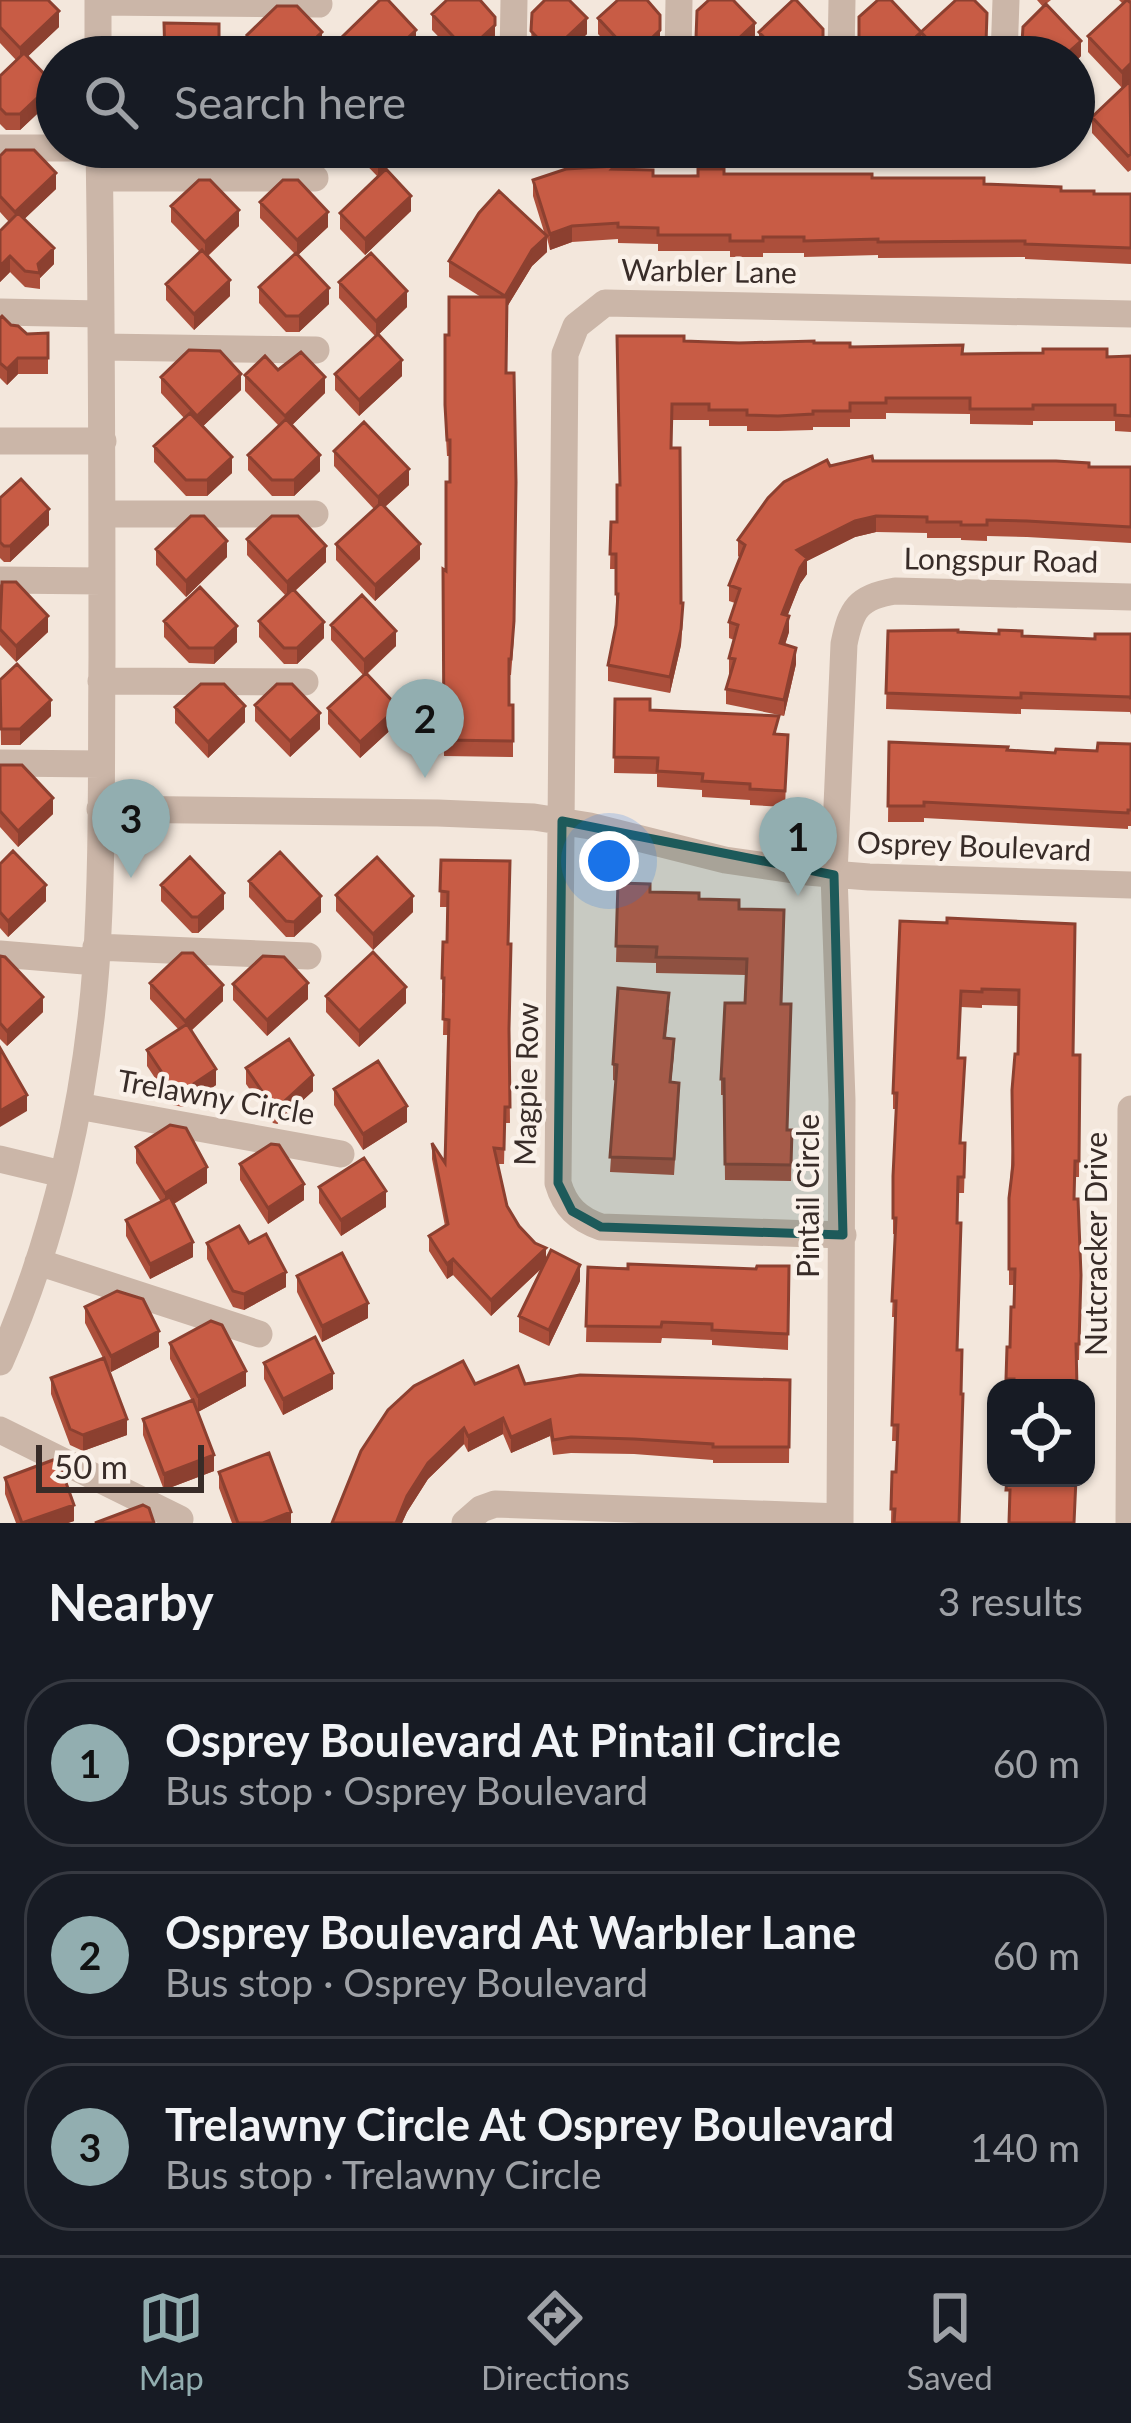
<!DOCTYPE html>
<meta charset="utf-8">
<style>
:root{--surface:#171b24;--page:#20242c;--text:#f1f3f6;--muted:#9ea1a6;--line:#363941;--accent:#92aeb0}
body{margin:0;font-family:Lato,sans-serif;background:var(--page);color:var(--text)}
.controls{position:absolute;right:36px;bottom:36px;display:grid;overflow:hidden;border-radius:24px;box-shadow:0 3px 9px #0004}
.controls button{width:108px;height:108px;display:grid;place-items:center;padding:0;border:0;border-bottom:3px solid var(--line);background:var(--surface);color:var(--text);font:60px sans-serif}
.scale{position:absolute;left:36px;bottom:30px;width:168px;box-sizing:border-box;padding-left:12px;border:6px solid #382c28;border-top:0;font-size:33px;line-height:42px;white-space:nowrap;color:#382c28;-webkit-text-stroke:9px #faf1e9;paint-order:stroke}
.you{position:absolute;left:609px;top:861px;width:42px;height:42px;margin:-30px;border:9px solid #fff;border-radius:50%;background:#1a73e8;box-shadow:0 0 0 18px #1a73e833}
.badge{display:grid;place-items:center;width:78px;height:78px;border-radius:50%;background:var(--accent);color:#111;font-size:39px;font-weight:700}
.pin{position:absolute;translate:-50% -99px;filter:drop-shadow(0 3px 6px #0008)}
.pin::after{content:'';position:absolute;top:63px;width:42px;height:36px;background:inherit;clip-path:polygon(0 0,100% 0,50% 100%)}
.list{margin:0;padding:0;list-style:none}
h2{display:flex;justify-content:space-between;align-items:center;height:156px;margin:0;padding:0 48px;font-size:51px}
h2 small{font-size:39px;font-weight:400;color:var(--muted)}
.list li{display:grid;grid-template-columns:78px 1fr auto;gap:36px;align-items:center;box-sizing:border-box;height:168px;margin:0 24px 24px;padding:0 24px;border:3px solid var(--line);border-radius:48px}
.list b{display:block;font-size:45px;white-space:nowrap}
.list p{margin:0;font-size:39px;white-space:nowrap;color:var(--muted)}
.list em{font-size:39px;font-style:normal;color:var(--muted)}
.icon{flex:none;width:66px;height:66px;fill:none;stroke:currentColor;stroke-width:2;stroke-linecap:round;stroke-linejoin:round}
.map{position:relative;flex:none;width:1131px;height:1523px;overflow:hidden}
.search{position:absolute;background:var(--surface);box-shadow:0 3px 9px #0004;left:36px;right:36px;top:36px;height:132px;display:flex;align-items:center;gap:30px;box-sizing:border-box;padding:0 42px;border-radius:66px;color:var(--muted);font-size:45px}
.sheet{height:732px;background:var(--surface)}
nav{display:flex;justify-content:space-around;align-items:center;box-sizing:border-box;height:168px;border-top:3px solid var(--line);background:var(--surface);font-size:33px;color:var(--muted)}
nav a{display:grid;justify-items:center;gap:6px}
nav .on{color:var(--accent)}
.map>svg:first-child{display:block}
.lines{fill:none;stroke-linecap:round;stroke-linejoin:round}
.minor{stroke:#cbb6a8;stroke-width:27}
.wall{fill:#ac4f3b}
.shaded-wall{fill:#8c4030}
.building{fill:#c85c45;stroke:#8c4030;stroke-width:3}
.marked{fill:#1d5a5a;fill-opacity:0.2;stroke:#1d5a5a;stroke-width:9;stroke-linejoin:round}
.labels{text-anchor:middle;stroke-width:9;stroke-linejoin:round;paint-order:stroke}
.street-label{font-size:30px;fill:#382c28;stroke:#faf1e9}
</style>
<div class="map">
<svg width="1131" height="1523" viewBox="0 0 1131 1523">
<rect width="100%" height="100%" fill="#f3e7dc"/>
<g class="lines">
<!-- minor -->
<path class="minor" d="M98,0V57
M98,2L319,4
M513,57L514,0
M678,57L679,0
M841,57L842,0
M1004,57L1006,0
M0,148H99
M100,178H315
M0,312L101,314
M102,347L316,350
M0,441H103
M102,514H315
M0,580L102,581
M101,681L305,682
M0,763L101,764
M100,809L438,813L534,817L590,826L725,860L807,872L869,877L1131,885
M96,947L308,956
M0,954L96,962
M78,1106L341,1154
M0,1159L62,1174
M843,1235L601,1227C578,1219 565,1207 558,1183L565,354L576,326L605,303L1131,314
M38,1262L259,1334
M0,1362C55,1238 86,1101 96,966C103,863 101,759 102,657C102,487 102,317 99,147
M0,1430L180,1519
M465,1523L481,1509L495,1504L840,1517
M840,1523L842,1100L834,875L844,644C851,609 858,597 895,591L1131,597
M1129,1523L1131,1109"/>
</g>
<!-- wall -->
<path class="wall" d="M0,0L59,27L28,56L53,99L20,130H6L0,124V76L16,60L0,43Z
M1037,0H1051L1046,4L1081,56L1074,63V57H1022L1023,27L1043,7Z
M1119,0H1131V79L1122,88L1088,52V36L1123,4Z
M697,11L755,39L736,57H699L696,54Z
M532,13L587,34L562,57H541L531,47Z
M987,13V57H929L921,48L911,57L859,56V17L921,32Z
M432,14L495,17V40L478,57H458L432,30Z
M660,15V46L649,57H620L598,34V18Z
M823,29V53L819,57H767L759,48V32Z
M247,35L322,48L313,57H253L247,50Z
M341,38L416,46L405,57H344L341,53Z
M1131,82V170L1128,172L1092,133V117Z
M167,147H230V152H167Z
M261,147H310L296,160H273Z
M349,147H403V153L378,177Z
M795,147H823L808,161Z
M853,147H881L867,161Z
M956,147H990L972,164Z
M1012,147H1050L1030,165Z
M0,156L56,189L24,219L54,264L40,278V289L25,287L10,272L0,282V231L9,222L0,212Z
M615,170L653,176L724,174L872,178L984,184L1094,194H1131V264L1025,259V257L878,258V255L804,257V253H763V257H730V251H658V244L618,243V239L572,242L550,250L547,238V252L532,266L507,307V373L514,637L511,675H509V705H513V757L444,756L443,569L446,571L450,456H447L445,420L449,335L481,297L449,277V261L545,235L533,196V180Z
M260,202L328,227L298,255L329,304L299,332H286L259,303V287L295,254L260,218Z
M171,206L239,226L208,256L230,296L194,330L166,300V284L200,252L171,222Z
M411,211L365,255L340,229V213Z
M339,282L407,307L378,335L402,376L359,416L335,390V374L375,336L339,298Z
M0,318L27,334L48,333V374H18L7,385L0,378Z
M684,341L814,343L962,354L1131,356V432L1115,431V421H1033V425L970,424V414L886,413V419H850V427H813V430L778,431H747V426H709V420H672L671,448L683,619L681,645L670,693L608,681V665L616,625L617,610H616V569H610L611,522H617L619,485Z
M278,370L325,393L292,425L320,471L294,496H272L248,470V455L279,426L245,391V375Z
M161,377L241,390L203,426L232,473L207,496H186L154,462V446L184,418L161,393Z
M334,451L409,485L385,507L420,559L375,601L336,560V544L374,509L334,466Z
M873,461L1089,467H1131V543L1027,537L987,536V541L961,540V538H927V533L876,532L855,537L807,561V574L800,584L787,616L789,632L785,645L796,664L784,716L726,704V689L731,674H729V658L734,640L729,638V622L735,603L729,601V585L740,558L738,556V540L830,466Z
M0,498L49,525L10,562H4L0,558Z
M247,539L326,562L295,591L324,638L297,664H284L259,637V621L286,596L247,555Z
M156,549L227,557L186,597L156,565Z
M0,584L48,632L16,662L0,645Z
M164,621L237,642L214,664L189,663L164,637Z
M331,625L396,646L367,674L398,723L360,758L328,724V708L363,675L331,640Z
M888,631L1095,639L1131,634V715L1130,712L1021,709V714L886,709Z
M0,680L51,716L20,745H1Z
M615,699L650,710L788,735L785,807L750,805V800L702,797V790L657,787V774L614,773Z
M255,705L320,729L290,757L255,721Z
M175,707L245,722L208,758L175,723Z
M889,742L1055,753L1097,751L1131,744V826H1128V829L924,818V822H888Z
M0,765L53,814L18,847L0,827Z
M441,860L508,944L510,1123H505L504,1164H498L507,1206L519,1226L546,1259L580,1281L549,1346L519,1332V1316L542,1268L491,1316L453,1275L447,1279L429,1251V1236L445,1226L432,1159V1143L445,1163L449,1035H443L444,993H442L443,942H447L448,907H440Z
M0,864L46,901L8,937L0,928Z
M249,881L321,912L294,937H286L249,897Z
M618,883L650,892L699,899L739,909L781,1004L788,1130H792L791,1181L725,1180L724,1095H721V1079L745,1003L746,975L656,973V963L616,962Z
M161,885L224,909L198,933H192L161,901Z
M336,895L413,912L373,950L336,911Z
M900,921L1075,924L1073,1055H1080L1079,1177H1075L1074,1199L1081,1275L1079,1360H1076L1077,1388H1006L1007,1347H1010L1014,1307L1015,1285H1009V1198L1018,1054L1019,1006L982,1005V1008L961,1007L959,1058L965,1074L961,1143L965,1159L964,1193H958L957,1223L959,1523H891L892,1472H896L897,1441H892L896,1317H892L895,1234H893V1176L896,1109H893V1093Z
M0,956L43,1012L7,1046L0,1039Z
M150,983L223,1001L191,1031L216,1085L183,1107L173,1105L147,1066V1050L179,1030L150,999Z
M233,984L308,999L267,1036L233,1000Z
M326,996L406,1003L359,1047L326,1012Z
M669,1009L666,1038L674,1055L671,1082L679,1099L674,1175L610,1172L616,1081L613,1080V1064Z
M246,1068L313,1091L277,1124L273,1123L246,1084Z
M334,1089L407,1122L363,1150L334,1105Z
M136,1147L207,1183L174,1204L193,1257L150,1279L126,1236V1220L161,1202L136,1163Z
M240,1164L304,1200L268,1224L240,1180Z
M319,1187L386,1207L341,1236L319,1203Z
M207,1243H249L286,1287L244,1310L233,1307L207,1259Z
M789,1266L788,1350L712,1345V1340L662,1338L661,1343L586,1342L588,1267L756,1269Z
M297,1276L368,1318L322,1342L297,1292Z
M85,1307L159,1347L111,1372L107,1365L127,1435L83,1451L70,1445L51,1394V1378L103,1358L85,1323Z
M170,1343L246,1386L198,1412L214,1471L164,1490L143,1435V1419L192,1401L170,1359Z
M264,1363L333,1389L283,1415L264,1379Z
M790,1380L789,1463H713V1460L634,1454L571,1453L553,1455L550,1436L511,1453L503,1434L468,1452L464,1444L428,1479L407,1512L402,1523H332L475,1384Z
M219,1472L291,1523H232L219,1488Z
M5,1478L74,1521L68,1523H16L5,1494Z"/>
<!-- shaded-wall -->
<path class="shaded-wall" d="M59,11V27L20,64V48Z
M587,18V34L562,57H551V52Z
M755,23V39L736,57H719Z
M495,25V40L478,57H467V51Z
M416,30V46L405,57H388Z
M660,30V46L649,57H633Z
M322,32V48L313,57H296Z
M921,32V48L911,57H894Z
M823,38V53L819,57H802Z
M1081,41V56L1074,63V57H1063Z
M986,43V57H972Z
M1131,63V79L1122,88V72Z
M53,83V99L20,130V114Z
M296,147H310L296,160Z
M393,147H403V153L378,177V161Z
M642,147H653L642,157Z
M702,147H712L702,157Z
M808,147H823L808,161Z
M867,147H881L867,161Z
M973,147H990L972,164Z
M1033,147H1050L1030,165V150Z
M56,173V189L15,228V212Z
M411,196V211L365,255V239Z
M239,210V226L205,258V242Z
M328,212V227L297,256V240Z
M572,226V242L550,250V234Z
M547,236V252L532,266L507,307L505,296L532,250Z
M54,248V264L40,278L38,264Z
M10,256V272L0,282V266Z
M230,280V296L194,330V314Z
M329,288V304L299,332V316Z
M407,291V307L376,337V321Z
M18,358V374L7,385V369Z
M402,360V376L359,416V400Z
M241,374V390L197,432V416Z
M325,377V393L285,432V416Z
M320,455V471L294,496V480Z
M232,457V473L207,496V480Z
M409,469V485L378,513V497Z
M49,509V525L10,562V546Z
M876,516V532L855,537L807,561V574L800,584L782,630V614L797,550L855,521Z
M227,541V557L186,597V581Z
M420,544V559L375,601V585Z
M326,546V562L287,598V582Z
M683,603L681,645L670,693V677Z
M48,616V632L16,662V646Z
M789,616V632L780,659V643Z
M324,622V638L297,664V648Z
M237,626V642L214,664V648Z
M396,631V646L364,676V660Z
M796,648V664L784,716V700Z
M51,700V716L20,745V729Z
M245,706V722L208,758V742Z
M398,707V723L360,758V742Z
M320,713V729L290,757V741Z
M53,798V814L18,847V831Z
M46,885V901L8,937V921Z
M224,893V909L198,933V917Z
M321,896V912L294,937V922Z
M413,896V912L373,950V934Z
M308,983V999L267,1036V1020Z
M223,985V1001L185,1036V1021Z
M406,987V1003L359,1047V1031Z
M43,997V1012L7,1046V1031Z
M216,1069V1085L183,1107V1091Z
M313,1075V1091L277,1124V1108Z
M27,1095V1111L0,1127V1111Z
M407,1106V1122L363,1150V1134Z
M207,1167V1183L165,1209V1193Z
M304,1184V1200L268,1224V1208Z
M386,1191V1207L341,1236V1220Z
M193,1242V1257L150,1279V1264Z
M546,1248V1264L491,1316V1300Z
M453,1259V1275L447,1279V1264Z
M580,1265V1281L549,1346V1330Z
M286,1272V1287L244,1310V1294Z
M368,1303V1318L322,1342V1326Z
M159,1331V1347L111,1372V1356Z
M246,1371V1386L198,1412V1396Z
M333,1373V1389L283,1415V1399Z
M503,1418V1434L468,1452V1436Z
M127,1419V1435L83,1451V1435Z
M550,1420V1436L511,1453V1437Z
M464,1428V1444L428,1479L407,1512L402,1523H396L407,1496L428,1463Z
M214,1455V1471L164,1490V1474Z
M74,1505V1521L68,1523H26Z
M291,1512V1523H263Z"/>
<!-- building -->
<path class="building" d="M0,0H48L59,11L20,48L0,27Z
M380,0H388L416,30L388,57H359L341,38Z
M447,0H480L495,17V25L467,51L432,14Z
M545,0H569L587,18L551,52L531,31L532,13Z
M618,0H647L660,15V30L633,56L598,18Z
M709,0H733L755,23L719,57H714L696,38L697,11Z
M793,0H796L823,29V38L802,57H782L759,32Z
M878,0H891L921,32L894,57H875L859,40V17Z
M956,0H974L987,13L986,43L972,57H944L921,32Z
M1127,0L1131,3V63L1122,72L1088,36Z
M1046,4L1081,41L1063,57H1035L1022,43L1023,27Z
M277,6H297L322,32L296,57H268L247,35Z
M164,23L219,24V57H165Z
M24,53L53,83L20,114H6L0,108V76Z
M1130,81L1131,154L1128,156L1092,117Z
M364,147H393L378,161Z
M6,150H34L56,173L15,212L0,196V156Z
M615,166L612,169L653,170V176H698V169H724V174H872V178H984V184L1061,187V191H1094V194H1131V248L1025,244V241L878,242V239L804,241V237H763V241H730V235H658V228L618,227V223L572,226L550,234L533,180L566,169Z
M386,169L411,196L365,239L340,213Z
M199,180H210L239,210L205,242L171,206Z
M283,180H298L328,212L297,240L260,202Z
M499,191L547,236L532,250L505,296L449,261L479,213Z
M18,213L54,248L38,264L40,273L25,271L10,256L0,266V231Z
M202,250L230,280L194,314L166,284Z
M296,253L329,288L299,316H286L259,287Z
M371,253L407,291L376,321L339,282Z
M449,297H507L506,373H514L516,482L514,621L511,659H509V705H513V741L444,740L443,569L446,571V482H450V440H447L445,405V335H449Z
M2,316L11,325L18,326L27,334L48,333V358H18L7,369L0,363V318Z
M378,334L402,360L359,400L335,374Z
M617,336H684V341L739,343L814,341V343H850V347L963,345L962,354L1043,353V349H1107V357L1131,356V416L1115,415V405H1033V409H970V398H886V403H850V411H813V414L778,416L747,415V410H709V404H672L671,448H680L681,603H683L681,629L670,677L608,665L616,625L618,594H616V554H610L611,522H617V485H620Z
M189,350L220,351L241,374L197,416L161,377Z
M301,352L325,377L285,416L245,375L265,356L278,370Z
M190,413L232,457L207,480H186L154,446Z
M286,419L320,455L294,480H272L248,455Z
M364,422L409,469L378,497L334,451Z
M872,456L873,461H1056L1089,463V467H1131V527L1027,521L987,520V525H961V522H927V517L876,516L855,521L797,550L807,558L800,568L782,614L789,616L780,643L796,648L784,700L726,689L735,659L729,658L738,625L729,622L740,589L729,585L745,545L738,540L768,498L784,482L827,460L830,466Z
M21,479L49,509L10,546H4L0,542V498Z
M381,503L420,544L375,585L336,544Z
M191,516H204L227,541L186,581L156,549Z
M272,516H298L326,546L287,582L247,539Z
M2,582H16L48,616L16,646L0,629Z
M200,587L237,626L214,648H189L164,621Z
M293,589L324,622L297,648H284L259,621Z
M362,595L396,631L364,660L331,625Z
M958,630V632L999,634V630L1022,631V636L1095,639V634H1131V699L1130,697L1021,693V698L886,693L888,631Z
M17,664L51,700L20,729H1L0,680Z
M366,673L398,707L360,742L328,708Z
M201,684H224L245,706L208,742L175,707Z
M277,684H292L320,713L290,741L255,705Z
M615,699H650V710L779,716L774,734L788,735L785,791L750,789V784L702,781L703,774L657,771L658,758L614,757Z
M889,742L1008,747L1007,750L1055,753L1056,749L1097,751L1098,743L1131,744V810H1128V813L924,802V806H888Z
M0,765H22L53,798L18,831L0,811Z
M13,851L46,885L8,921L0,912V864Z
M280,852L321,896L294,922L286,921L249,881Z
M190,857L224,893L198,917H192L161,885Z
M377,857L413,896L373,934L336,895Z
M441,860L510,861L508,944H511L509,1029L510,1107H505L504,1149L494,1148L507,1206L519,1226L535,1243L546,1248L491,1300L453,1259L447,1264L429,1236L448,1224L432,1143L445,1163L449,1020L443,1019L444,978H442L443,942H447L448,892L440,891Z
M618,883L650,884V892L699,893V899L739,900V909L784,910L781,1004H791L787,1130H792L791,1165L725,1164L724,1079H721L725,1003H745L747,959L656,957L657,947L616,946Z
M947,918L1075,924L1073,1055H1080L1079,1161H1075L1074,1199H1078L1081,1275L1079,1344H1076L1077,1388H1014V1379H1006L1007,1347H1010L1011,1307H1014L1015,1269H1009V1198L1013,1165L1012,1090L1015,1054H1018L1019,990L982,989V992L961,991L958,1058H965L960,1143H965L964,1177H958L957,1223H961L957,1350H962L961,1394H963L959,1523H894L895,1509H891L892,1472H896L898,1425H892L896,1301H892L896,1218H893V1176L897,1093H893L900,921L947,923Z
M373,952L406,987L359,1031L326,996Z
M182,953H193L223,985L185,1021L150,983Z
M0,956L5,957L43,997L7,1031L0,1023Z
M263,956L284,957L308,983L267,1020L233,984Z
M618,988L669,993L664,1038L674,1039L670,1082L679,1083L674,1159L610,1157L617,1065L613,1064Z
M187,1024L216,1069L183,1091L173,1089L147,1050Z
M289,1039L313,1075L277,1108L273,1107L246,1068Z
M0,1048L27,1095L0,1111Z
M378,1061L407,1106L363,1134L334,1089Z
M170,1125L186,1128L207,1167L165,1193L136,1147Z
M271,1144L279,1145L304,1184L268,1208L240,1164Z
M364,1158L386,1191L341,1220L319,1187Z
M170,1197L193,1242L150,1264L126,1220Z
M239,1226L249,1243L266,1234L286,1272L244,1294L233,1291L207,1243Z
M551,1250L580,1265L549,1330L519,1316Z
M342,1253L368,1303L322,1326L297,1276Z
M628,1264L756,1269L757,1266H789L788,1334L712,1330V1324L662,1322L661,1327L586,1326L588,1267L628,1269Z
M117,1291L143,1299L159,1331L111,1356L85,1307Z
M211,1321L222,1325L246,1371L198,1396L170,1343Z
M315,1337L333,1373L283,1399L264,1363Z
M104,1358L127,1419L83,1435L70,1429L51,1378Z
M463,1361L475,1384L518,1366L525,1384L580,1375L790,1380L789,1447H713V1444L634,1439L571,1437L553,1440L550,1420L511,1437L503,1418L468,1436L464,1428L428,1463L407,1496L396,1523H332L361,1451L388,1410L414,1386Z
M193,1400L214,1455L164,1474L143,1419Z
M269,1453L291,1512L263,1523H238L219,1472Z
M53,1460L59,1463L74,1505L22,1523L5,1478Z
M1007,1478H1076L1074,1523H1009L1010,1490H1006Z
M143,1505L149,1508L154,1523H95Z"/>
<!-- marked area -->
<path class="marked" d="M562,821L834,875L843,1235L601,1227L572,1211L558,1183Z"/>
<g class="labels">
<!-- street labels -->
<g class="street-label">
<text transform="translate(709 272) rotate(1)" y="10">Warbler Lane</text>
<text transform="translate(1001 561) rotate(1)" y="10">Longspur Road</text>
<text transform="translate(974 847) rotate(2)" y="10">Osprey Boulevard</text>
<text transform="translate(527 1084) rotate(-89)" y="10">Magpie Row</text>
<text transform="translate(216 1098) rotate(10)" y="10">Trelawny Circle</text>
<text transform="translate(809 1196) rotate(-90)" y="10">Pintail Circle</text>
<text transform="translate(1097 1244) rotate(-90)" y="10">Nutcracker Drive</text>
</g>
</g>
</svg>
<div class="controls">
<button><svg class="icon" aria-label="locate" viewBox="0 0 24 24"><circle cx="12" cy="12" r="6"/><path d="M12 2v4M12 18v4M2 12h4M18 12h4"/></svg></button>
</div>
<div class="scale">50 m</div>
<div class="you"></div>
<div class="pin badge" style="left:798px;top:896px">1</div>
<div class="pin badge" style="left:425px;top:778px">2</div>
<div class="pin badge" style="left:131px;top:878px">3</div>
<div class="search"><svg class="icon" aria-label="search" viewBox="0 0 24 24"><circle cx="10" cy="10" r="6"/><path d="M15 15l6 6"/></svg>Search here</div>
</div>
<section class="sheet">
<h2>Nearby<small>3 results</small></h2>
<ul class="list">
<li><span class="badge">1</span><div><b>Osprey Boulevard At Pintail Circle</b><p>Bus stop · Osprey Boulevard</p></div><em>60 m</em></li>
<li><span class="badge">2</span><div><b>Osprey Boulevard At Warbler Lane</b><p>Bus stop · Osprey Boulevard</p></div><em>60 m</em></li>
<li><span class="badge">3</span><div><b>Trelawny Circle At Osprey Boulevard</b><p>Bus stop · Trelawny Circle</p></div><em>140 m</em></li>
</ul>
</section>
<nav>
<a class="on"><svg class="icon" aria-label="map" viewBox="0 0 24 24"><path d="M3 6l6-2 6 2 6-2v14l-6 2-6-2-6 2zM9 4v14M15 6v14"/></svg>Map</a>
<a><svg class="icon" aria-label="directions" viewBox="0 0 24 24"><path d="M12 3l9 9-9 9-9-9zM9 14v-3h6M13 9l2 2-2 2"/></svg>Directions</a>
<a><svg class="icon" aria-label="saved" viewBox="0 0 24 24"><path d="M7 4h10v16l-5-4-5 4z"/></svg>Saved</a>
</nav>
